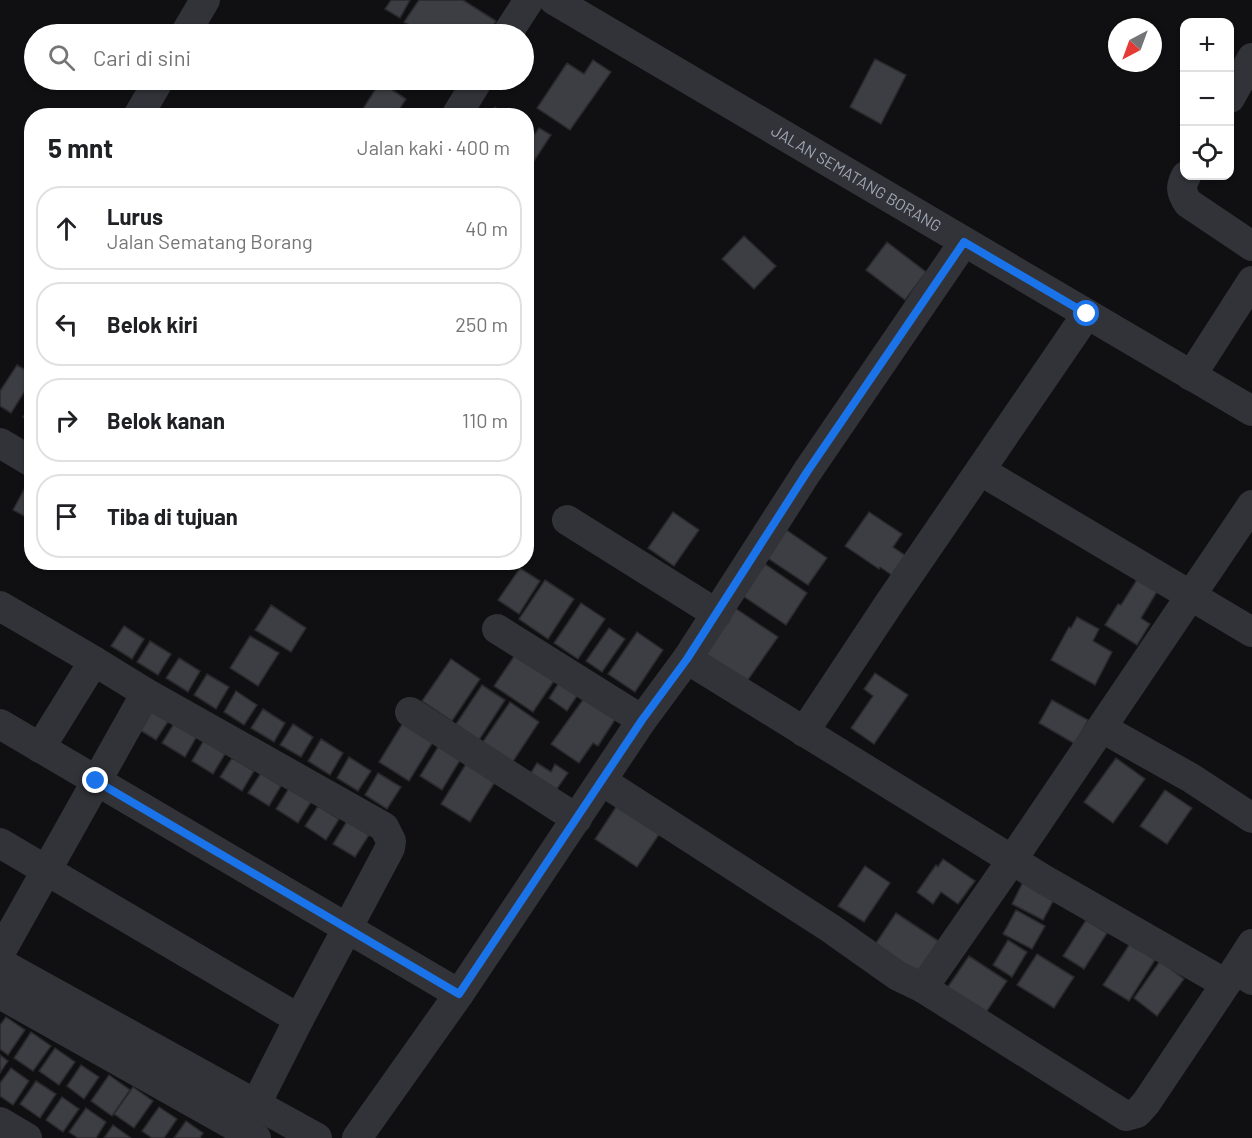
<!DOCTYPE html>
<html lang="id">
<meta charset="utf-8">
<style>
:root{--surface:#fff;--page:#f2f2f2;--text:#202124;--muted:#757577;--line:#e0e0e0}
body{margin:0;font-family:Barlow,sans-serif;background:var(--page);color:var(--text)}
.controls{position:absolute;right:18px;top:18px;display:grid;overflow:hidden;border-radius:12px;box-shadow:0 2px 4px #0004}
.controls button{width:54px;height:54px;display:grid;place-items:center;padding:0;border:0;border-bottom:2px solid var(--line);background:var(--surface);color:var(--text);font:30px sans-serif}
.compass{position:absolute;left:1108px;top:18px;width:54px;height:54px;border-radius:50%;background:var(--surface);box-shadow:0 2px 4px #0004;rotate:221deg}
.stop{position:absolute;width:18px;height:18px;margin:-14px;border:4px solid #1a73e8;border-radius:50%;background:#fff}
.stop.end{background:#1a73e8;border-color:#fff;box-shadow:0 2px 6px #0008}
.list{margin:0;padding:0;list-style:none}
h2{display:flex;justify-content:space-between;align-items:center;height:78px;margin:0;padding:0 24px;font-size:26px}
h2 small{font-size:20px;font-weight:400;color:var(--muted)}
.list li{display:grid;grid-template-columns:39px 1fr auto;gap:18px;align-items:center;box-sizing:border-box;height:84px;margin:0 12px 12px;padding:0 12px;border:2px solid var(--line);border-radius:24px}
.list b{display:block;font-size:22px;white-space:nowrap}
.list p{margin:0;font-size:20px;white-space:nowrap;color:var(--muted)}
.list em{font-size:20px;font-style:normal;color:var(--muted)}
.icon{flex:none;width:33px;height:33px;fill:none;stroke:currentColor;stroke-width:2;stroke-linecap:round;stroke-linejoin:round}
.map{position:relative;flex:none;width:1252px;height:1138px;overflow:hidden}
.search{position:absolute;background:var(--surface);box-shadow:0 2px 4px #0004;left:24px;top:24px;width:510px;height:66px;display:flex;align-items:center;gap:15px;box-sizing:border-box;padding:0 21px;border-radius:33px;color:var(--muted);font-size:22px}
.panel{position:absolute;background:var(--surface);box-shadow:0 2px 4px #0004;left:24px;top:108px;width:510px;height:462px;border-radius:24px}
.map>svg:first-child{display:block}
.building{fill:#3c3e43;stroke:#2a2a2e;stroke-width:1.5}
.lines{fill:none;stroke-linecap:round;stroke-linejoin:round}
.minor{stroke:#313338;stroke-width:30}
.route{stroke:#1a73e8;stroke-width:8}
.labels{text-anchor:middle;stroke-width:4.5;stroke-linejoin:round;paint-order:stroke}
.street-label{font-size:16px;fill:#a0a8b5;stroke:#0b0c0d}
</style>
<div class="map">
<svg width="1252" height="1138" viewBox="0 0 1252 1138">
<rect width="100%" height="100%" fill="#101012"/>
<!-- building -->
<path class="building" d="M391,0H410L400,18L385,9Z
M419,0H463L496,21L488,34H424L404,22Z
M875,59L906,75L881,124L850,107Z
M593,60L611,72L570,130L537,108L567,63L584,74Z
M380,82L406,99L395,116H367L361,112Z
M495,107L507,116H490Z
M526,128L535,134L539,128L551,135L528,170L526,169Z
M744,236L776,266L754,289L722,259Z
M887,242L926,272L905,300L866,270Z
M17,365L32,374V380L11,413L0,406V391Z
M32,405V423L23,417Z
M26,486L32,489V511L28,518L13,510Z
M673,512L699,530L674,566L648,548Z
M869,512L902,534L893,547L909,558L896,578L880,567L879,569L845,546Z
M785,529L827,558L808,585L766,557Z
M765,564L807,593L786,625L743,596Z
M520,568L540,581L519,614L498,600Z
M1138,578L1158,590L1141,618L1150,624L1137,645L1105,625L1118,604L1121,605Z
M545,580L574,599L548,639L519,619Z
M581,603L605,619L578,659L554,643Z
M271,605L306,628L291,652L255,630Z
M735,608L778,637L745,684L703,656Z
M1077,617L1099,629L1093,641L1112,652L1095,685L1051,660L1069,627L1071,628Z
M124,626L144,639L132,659L111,646Z
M609,628L625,639L602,672L586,661Z
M637,632L663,650L635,692L608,674Z
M250,636L279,653L258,686L230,668Z
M150,641L171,654L158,675L137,662Z
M517,652L556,678L533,712L494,686Z
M179,658L200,671L188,692L166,678Z
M451,659L480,679L452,721L422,701Z
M875,673L908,695L874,744L851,728L873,696L864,689Z
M207,674L229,687L216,709L194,695Z
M564,675L583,687L567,711L549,698Z
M482,685L505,700L479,740L456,724Z
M236,691L257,705L244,725L224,712Z
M587,694L618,715L598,746L593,743L579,763L551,744Z
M1052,700L1088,720L1075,744L1039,723Z
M510,702L539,722L512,763L482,743Z
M147,707L169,720L156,740L135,727Z
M263,709L285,723L274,742L251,728Z
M409,713L439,732L409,781L379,762Z
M175,722L197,736L185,757L162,743Z
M293,724L313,737L301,757L280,745Z
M321,739L343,753L330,775L308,761Z
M443,739L465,752L442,790L420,776Z
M204,740L225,754L213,774L192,761Z
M471,756L500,774L470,822L441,804Z
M349,757L371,771L358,791L337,778Z
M232,758L254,771L242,791L220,777Z
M1116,758L1145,779L1113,823L1084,802Z
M537,763L551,772L555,764L568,773L554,793L530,774Z
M261,773L281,786L269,806L248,793Z
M378,773L401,787L387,809L365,795Z
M289,788L311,802L298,823L276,809Z
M1165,790L1192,808L1167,844L1140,826Z
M618,804L660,833L637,867L595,839Z
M318,806L339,819L326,840L305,826Z
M347,821L369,835L355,857L333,844Z
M943,859L975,881L958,904L941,892L933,904L917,892L936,865L938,867Z
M865,866L890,883L864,922L838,906Z
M1026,876L1058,892L1043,920L1012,904Z
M1016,910L1045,926L1032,949L1003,934Z
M896,913L940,942L915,978L872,949Z
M1086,920L1107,933L1084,969L1063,956Z
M1135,936L1160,952L1129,1001L1103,985Z
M1008,940L1027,952L1012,977L993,965Z
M1037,954L1074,977L1054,1008L1017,985Z
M969,956L1007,981L985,1014L947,988Z
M1160,961L1184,979L1157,1016L1134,998Z
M6,1017L25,1030L8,1055L0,1049V1025Z
M31,1032L51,1046L33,1071L14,1058Z
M55,1048L75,1062L59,1085L39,1071Z
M0,1055L8,1061L0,1073Z
M81,1065L99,1077L84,1099L67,1086Z
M11,1068L29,1081L13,1105L0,1096V1083Z
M109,1075L130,1090L112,1116L91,1101Z
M36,1081L56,1094L40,1118L20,1104Z
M133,1087L153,1101L134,1128L114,1114Z
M62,1097L79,1109L63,1132L46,1120Z
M159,1107L177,1119L164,1138H152L142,1131Z
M86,1108L106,1122L96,1138H78L69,1132Z
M186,1121L203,1133L200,1138H174Z
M113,1125L131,1138H104Z"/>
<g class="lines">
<!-- minor -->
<g class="minor">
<path id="s1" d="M554,0L1252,411"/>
<path d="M185,34L205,0"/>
<path d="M507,34L529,0"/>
<path d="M1230,98L1252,58"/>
<path d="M138,116L159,80"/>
<path d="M456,116L478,80"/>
<path d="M1186,176C1180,187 1181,192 1188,203L1252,246"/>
<path d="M1191,376L1252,281"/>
<path d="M0,443L32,462"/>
<path d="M981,471L1252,632"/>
<path d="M567,520L717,614"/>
<path d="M0,606L94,661L146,693L384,827L391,841L390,848L299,1019L0,843"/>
<path d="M497,629L642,720"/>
<path d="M687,659L1043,879L1219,980L1227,982L1236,969L1252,980"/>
<path d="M410,712L577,819"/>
<path d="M0,724L459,994"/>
<path d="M1102,728L1191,778L1252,818"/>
<path d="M804,732L890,602L1087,314"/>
<path d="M40,748L94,661"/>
<path d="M602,781L830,928L898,976L923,988L1012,860L1252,505"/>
<path d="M0,953L146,693"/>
<path d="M0,963L317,1138"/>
<path d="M1236,969L1252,944"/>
<path d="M923,988L1126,1116L1137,1113L1146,1103L1227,982"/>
<path d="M0,994L256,1138"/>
<path d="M256,1104L299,1019"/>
<path d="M0,1122L27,1138"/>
<path d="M357,1138L459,994L642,720L687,659L807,472L964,242"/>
</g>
</g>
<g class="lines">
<!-- route -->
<path class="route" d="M96,781L459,994L642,720L687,659L807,472L964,242L1087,314"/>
</g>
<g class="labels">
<!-- street labels -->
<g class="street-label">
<text dy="6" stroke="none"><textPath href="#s1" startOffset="351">JALAN SEMATANG BORANG</textPath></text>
</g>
</g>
</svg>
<div class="controls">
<button>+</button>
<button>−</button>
<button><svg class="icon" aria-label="locate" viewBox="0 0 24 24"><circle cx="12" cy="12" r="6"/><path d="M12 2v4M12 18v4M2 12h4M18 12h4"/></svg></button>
</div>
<svg class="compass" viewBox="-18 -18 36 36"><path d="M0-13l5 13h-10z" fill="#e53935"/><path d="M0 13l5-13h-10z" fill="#757577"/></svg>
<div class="stop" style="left:1087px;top:314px"></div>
<div class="stop end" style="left:96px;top:781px"></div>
<div class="search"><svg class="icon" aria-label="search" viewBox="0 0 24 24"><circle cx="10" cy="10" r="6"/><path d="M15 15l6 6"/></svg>Cari di sini</div>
<section class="panel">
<h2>5 mnt<small>Jalan kaki · 400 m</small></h2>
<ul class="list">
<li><svg class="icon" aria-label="ahead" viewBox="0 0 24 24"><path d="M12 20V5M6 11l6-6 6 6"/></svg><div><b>Lurus</b><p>Jalan Sematang Borang</p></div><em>40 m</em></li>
<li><svg class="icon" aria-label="left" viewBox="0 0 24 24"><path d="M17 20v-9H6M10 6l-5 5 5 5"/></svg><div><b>Belok kiri</b></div><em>250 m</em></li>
<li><svg class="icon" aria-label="right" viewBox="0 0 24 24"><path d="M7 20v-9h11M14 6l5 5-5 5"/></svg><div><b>Belok kanan</b></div><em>110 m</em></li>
<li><svg class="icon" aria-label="arrive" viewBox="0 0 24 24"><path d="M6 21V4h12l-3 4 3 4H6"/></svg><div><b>Tiba di tujuan</b></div></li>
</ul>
</section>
</div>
